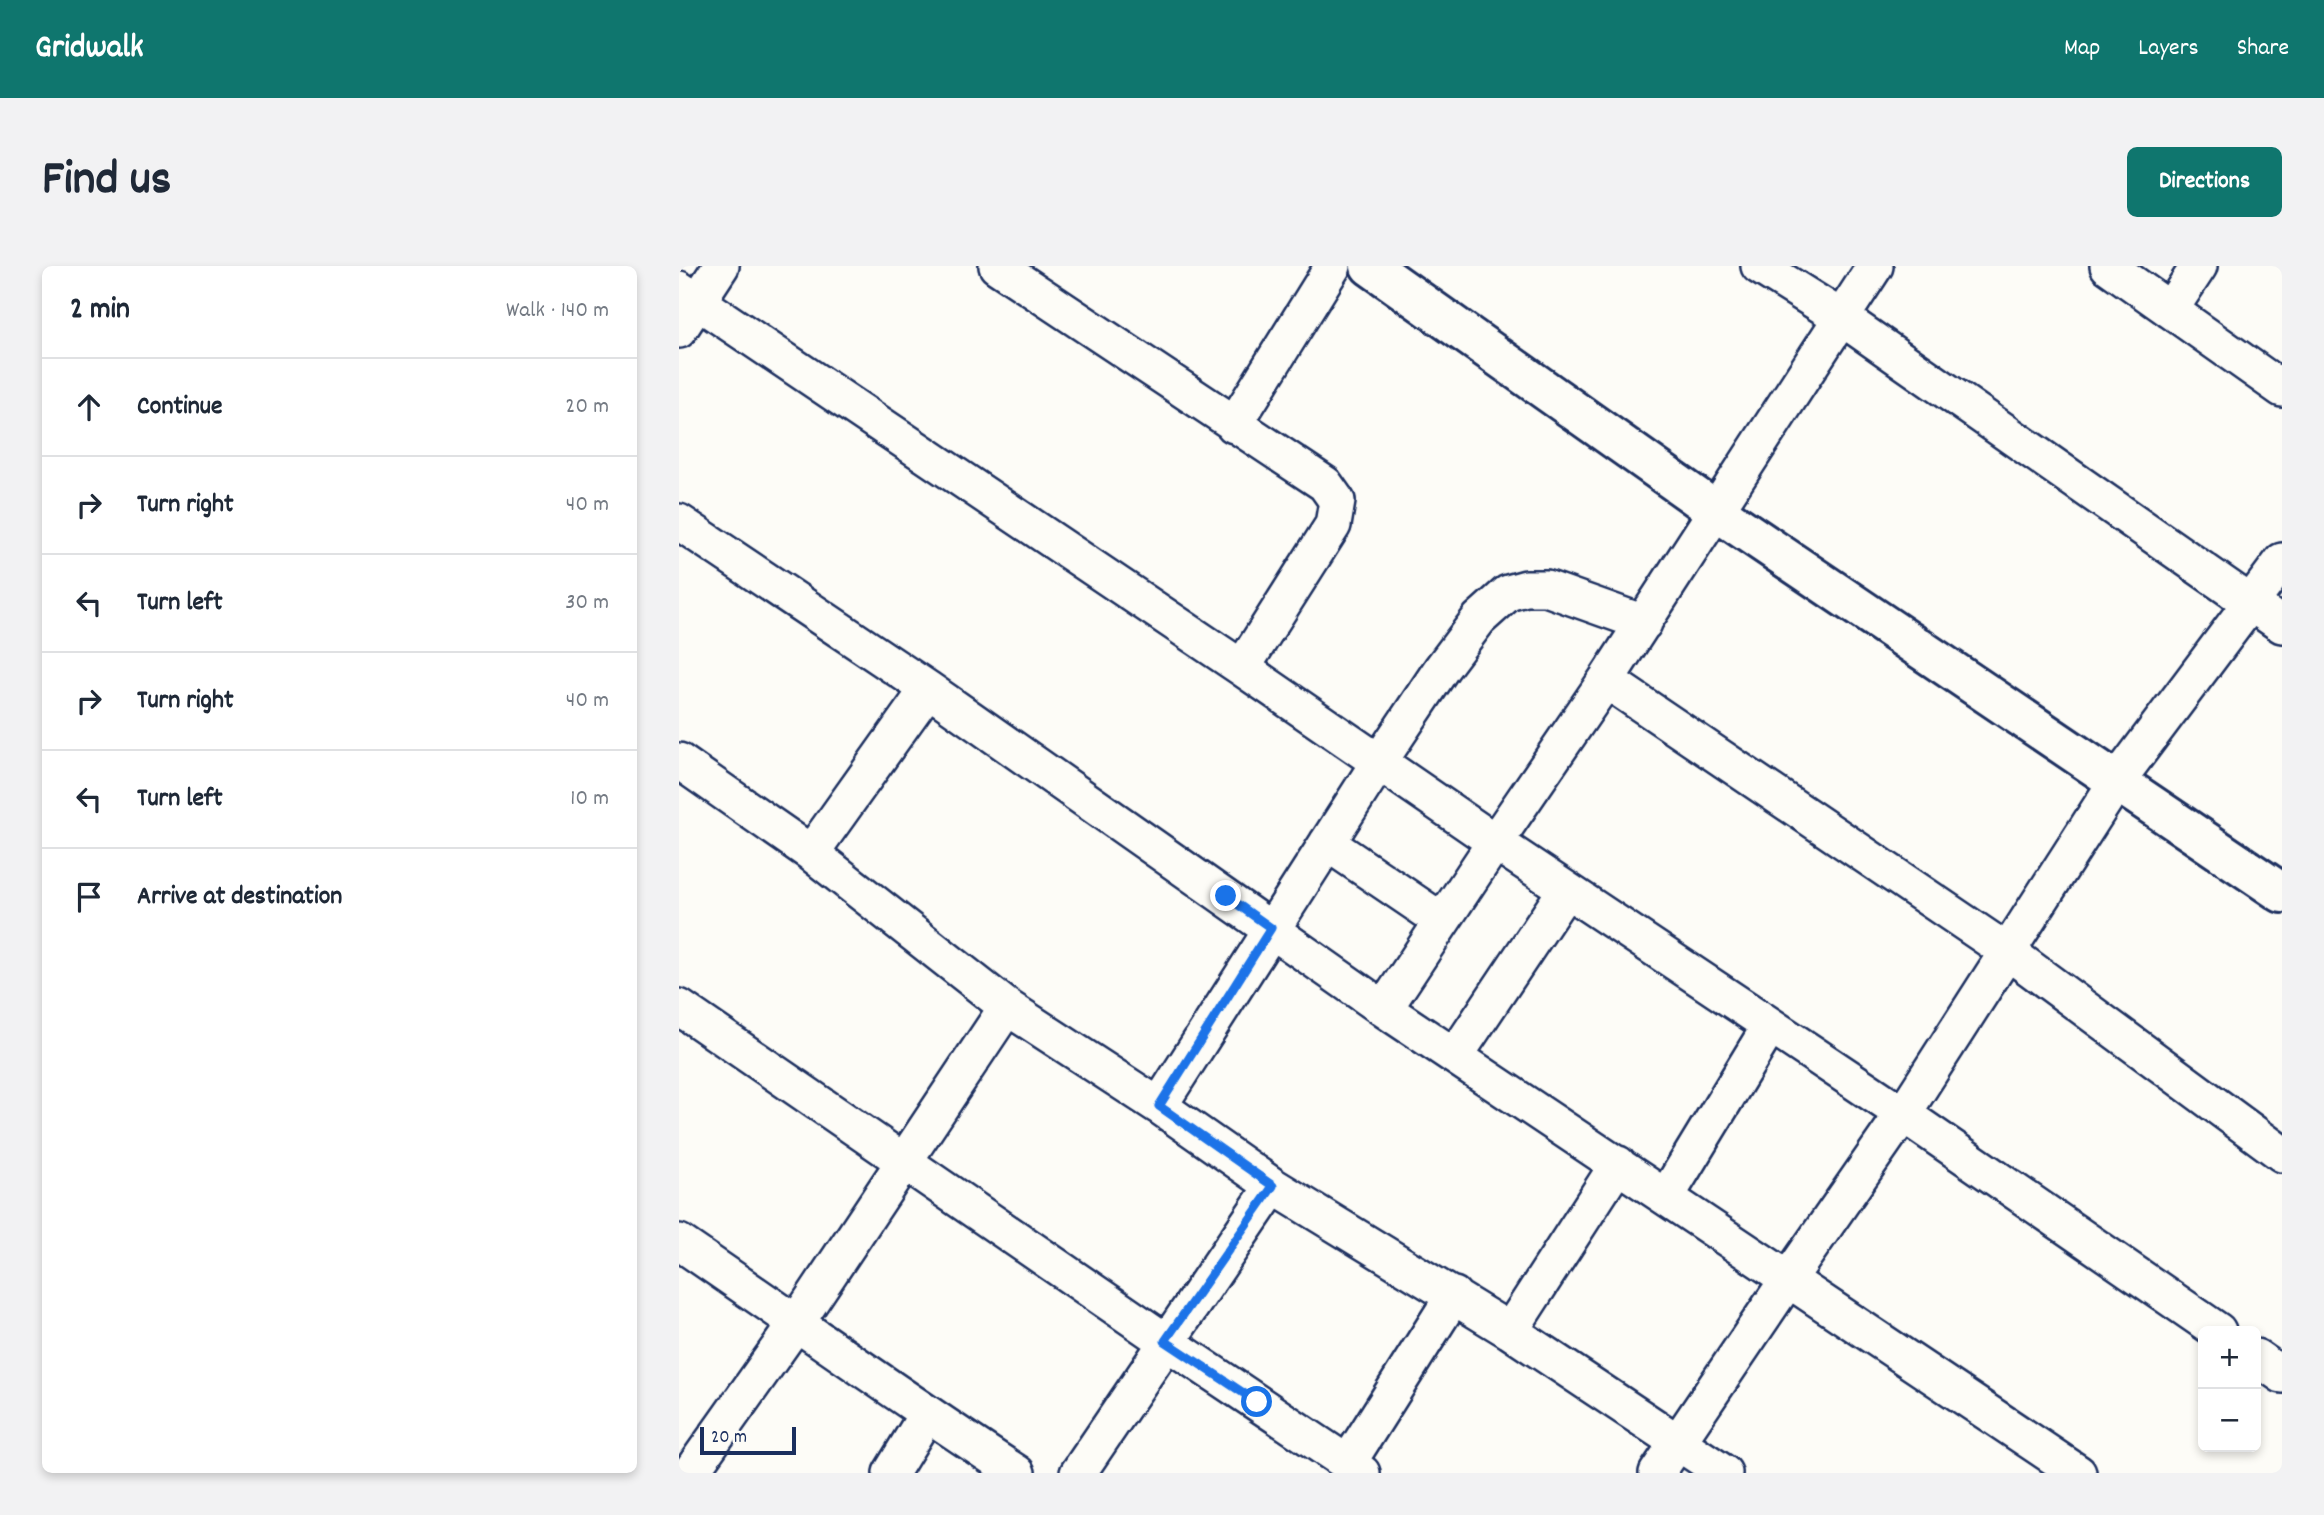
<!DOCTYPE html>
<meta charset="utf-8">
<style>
:root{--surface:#fff;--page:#f2f2f3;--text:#1f2937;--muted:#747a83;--line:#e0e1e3;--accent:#0f766e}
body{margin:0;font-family:Dekko,sans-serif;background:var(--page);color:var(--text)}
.controls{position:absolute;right:21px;bottom:21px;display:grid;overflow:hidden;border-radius:10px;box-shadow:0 4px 10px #0003}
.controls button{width:63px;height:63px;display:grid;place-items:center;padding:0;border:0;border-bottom:2px solid var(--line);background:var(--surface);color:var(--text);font:35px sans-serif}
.scale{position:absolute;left:21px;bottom:18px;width:96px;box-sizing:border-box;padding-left:7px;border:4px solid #1b2f5e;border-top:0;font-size:19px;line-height:24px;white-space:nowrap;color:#1b2f5e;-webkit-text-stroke:5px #fdfcf7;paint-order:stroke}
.stop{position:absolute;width:21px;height:21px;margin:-16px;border:5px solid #1a73e8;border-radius:50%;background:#fff}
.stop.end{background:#1a73e8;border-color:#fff;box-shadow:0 2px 7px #0008}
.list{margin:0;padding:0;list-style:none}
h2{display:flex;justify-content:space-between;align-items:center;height:91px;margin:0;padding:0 28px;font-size:30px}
h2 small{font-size:23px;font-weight:400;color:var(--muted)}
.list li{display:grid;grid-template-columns:46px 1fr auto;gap:21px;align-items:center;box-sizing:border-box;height:98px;padding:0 28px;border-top:2px solid var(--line)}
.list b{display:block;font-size:26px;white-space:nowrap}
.list em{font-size:23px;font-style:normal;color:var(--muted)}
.icon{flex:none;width:38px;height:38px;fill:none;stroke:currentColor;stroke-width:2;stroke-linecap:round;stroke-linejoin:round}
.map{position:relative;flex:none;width:1603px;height:1207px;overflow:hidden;border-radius:10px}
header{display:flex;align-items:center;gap:42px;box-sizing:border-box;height:98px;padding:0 35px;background:var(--accent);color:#fff}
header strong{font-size:33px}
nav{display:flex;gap:38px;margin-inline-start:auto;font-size:24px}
.intro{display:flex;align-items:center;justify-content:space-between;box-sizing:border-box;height:168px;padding:0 42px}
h1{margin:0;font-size:49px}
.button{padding:18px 32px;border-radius:10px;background:var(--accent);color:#fff;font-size:24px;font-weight:700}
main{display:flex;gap:42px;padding:0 42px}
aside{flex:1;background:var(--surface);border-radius:10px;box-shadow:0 4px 10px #0003}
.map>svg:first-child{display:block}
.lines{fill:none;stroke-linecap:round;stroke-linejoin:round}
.street-casing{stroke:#1b2f5e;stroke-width:40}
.secondary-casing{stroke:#1b2f5e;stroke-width:44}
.street{stroke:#fdfcf7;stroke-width:35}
.secondary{stroke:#fdfcf7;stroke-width:38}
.route{stroke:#1a73e8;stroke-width:9}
</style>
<header>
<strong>Gridwalk</strong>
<nav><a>Map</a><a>Layers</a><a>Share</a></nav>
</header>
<div class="intro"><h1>Find us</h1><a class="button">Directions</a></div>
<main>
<aside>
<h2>2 min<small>Walk · 140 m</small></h2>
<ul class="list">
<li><svg class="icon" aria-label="ahead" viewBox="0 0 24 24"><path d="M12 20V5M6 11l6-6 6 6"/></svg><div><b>Continue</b></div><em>20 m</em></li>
<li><svg class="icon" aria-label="right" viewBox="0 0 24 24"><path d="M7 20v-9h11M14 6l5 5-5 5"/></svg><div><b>Turn right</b></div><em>40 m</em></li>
<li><svg class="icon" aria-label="left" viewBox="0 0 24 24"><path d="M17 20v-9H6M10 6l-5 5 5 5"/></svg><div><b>Turn left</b></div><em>30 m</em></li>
<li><svg class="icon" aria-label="right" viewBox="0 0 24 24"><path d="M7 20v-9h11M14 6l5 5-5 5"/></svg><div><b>Turn right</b></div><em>40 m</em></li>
<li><svg class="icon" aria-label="left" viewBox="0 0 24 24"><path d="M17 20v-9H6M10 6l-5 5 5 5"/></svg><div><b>Turn left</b></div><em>10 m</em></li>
<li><svg class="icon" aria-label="arrive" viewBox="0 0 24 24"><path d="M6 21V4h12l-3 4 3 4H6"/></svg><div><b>Arrive at destination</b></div></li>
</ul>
</aside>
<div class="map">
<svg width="1603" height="1207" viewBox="0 0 1603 1207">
<rect width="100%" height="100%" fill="#fdfcf7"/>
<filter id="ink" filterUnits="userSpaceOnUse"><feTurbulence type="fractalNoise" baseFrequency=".0143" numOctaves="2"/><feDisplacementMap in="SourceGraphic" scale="14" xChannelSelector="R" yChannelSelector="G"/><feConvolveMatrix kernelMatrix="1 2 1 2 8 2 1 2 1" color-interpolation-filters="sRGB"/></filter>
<g filter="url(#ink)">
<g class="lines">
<defs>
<path id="street" d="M318,0L646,218L658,235L654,259L563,402
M1080,0L1163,52L1603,359
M1429,0L1603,123
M0,23L563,402L816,576L1224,848L1539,1065
M1491,44L1520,0
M0,64L42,0
M555,159L654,0
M0,256L249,423L705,743L1399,1207
M927,414L1329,686L1603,888
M0,495L132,587L328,741L480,840L594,920L831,1065L1045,1207
M648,577L763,655
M132,587L249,423
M0,741L486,1075L683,1207
M705,743L816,576L927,414L1196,0
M776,790L887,624
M480,840L700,496L763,402L800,353L829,327L847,322H867L965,357
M987,931L1091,760
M0,976C113,1053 224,1133 338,1207
M831,1065L939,898
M1577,1091L1603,1109
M669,1197L775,1029
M11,1207L118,1056L328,741
M212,1207L248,1148
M399,1207L594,920
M978,1207L1110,1012L1224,848L1438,515L1603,295"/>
<path id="secondary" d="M691,0L1037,245L1603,627"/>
</defs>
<!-- street casing -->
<use href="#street" class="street-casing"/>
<!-- secondary casing -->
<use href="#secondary" class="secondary-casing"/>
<!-- street -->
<use href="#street" class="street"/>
<!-- secondary -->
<use href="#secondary" class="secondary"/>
</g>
</g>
<g class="lines" filter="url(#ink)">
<!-- route -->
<path class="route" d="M547,630L592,662L480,840L594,920L486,1075L578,1136"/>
</g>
</svg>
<div class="controls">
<button>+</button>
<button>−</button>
</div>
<div class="scale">20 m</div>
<div class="stop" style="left:578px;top:1136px"></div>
<div class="stop end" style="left:547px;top:630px"></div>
</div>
</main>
